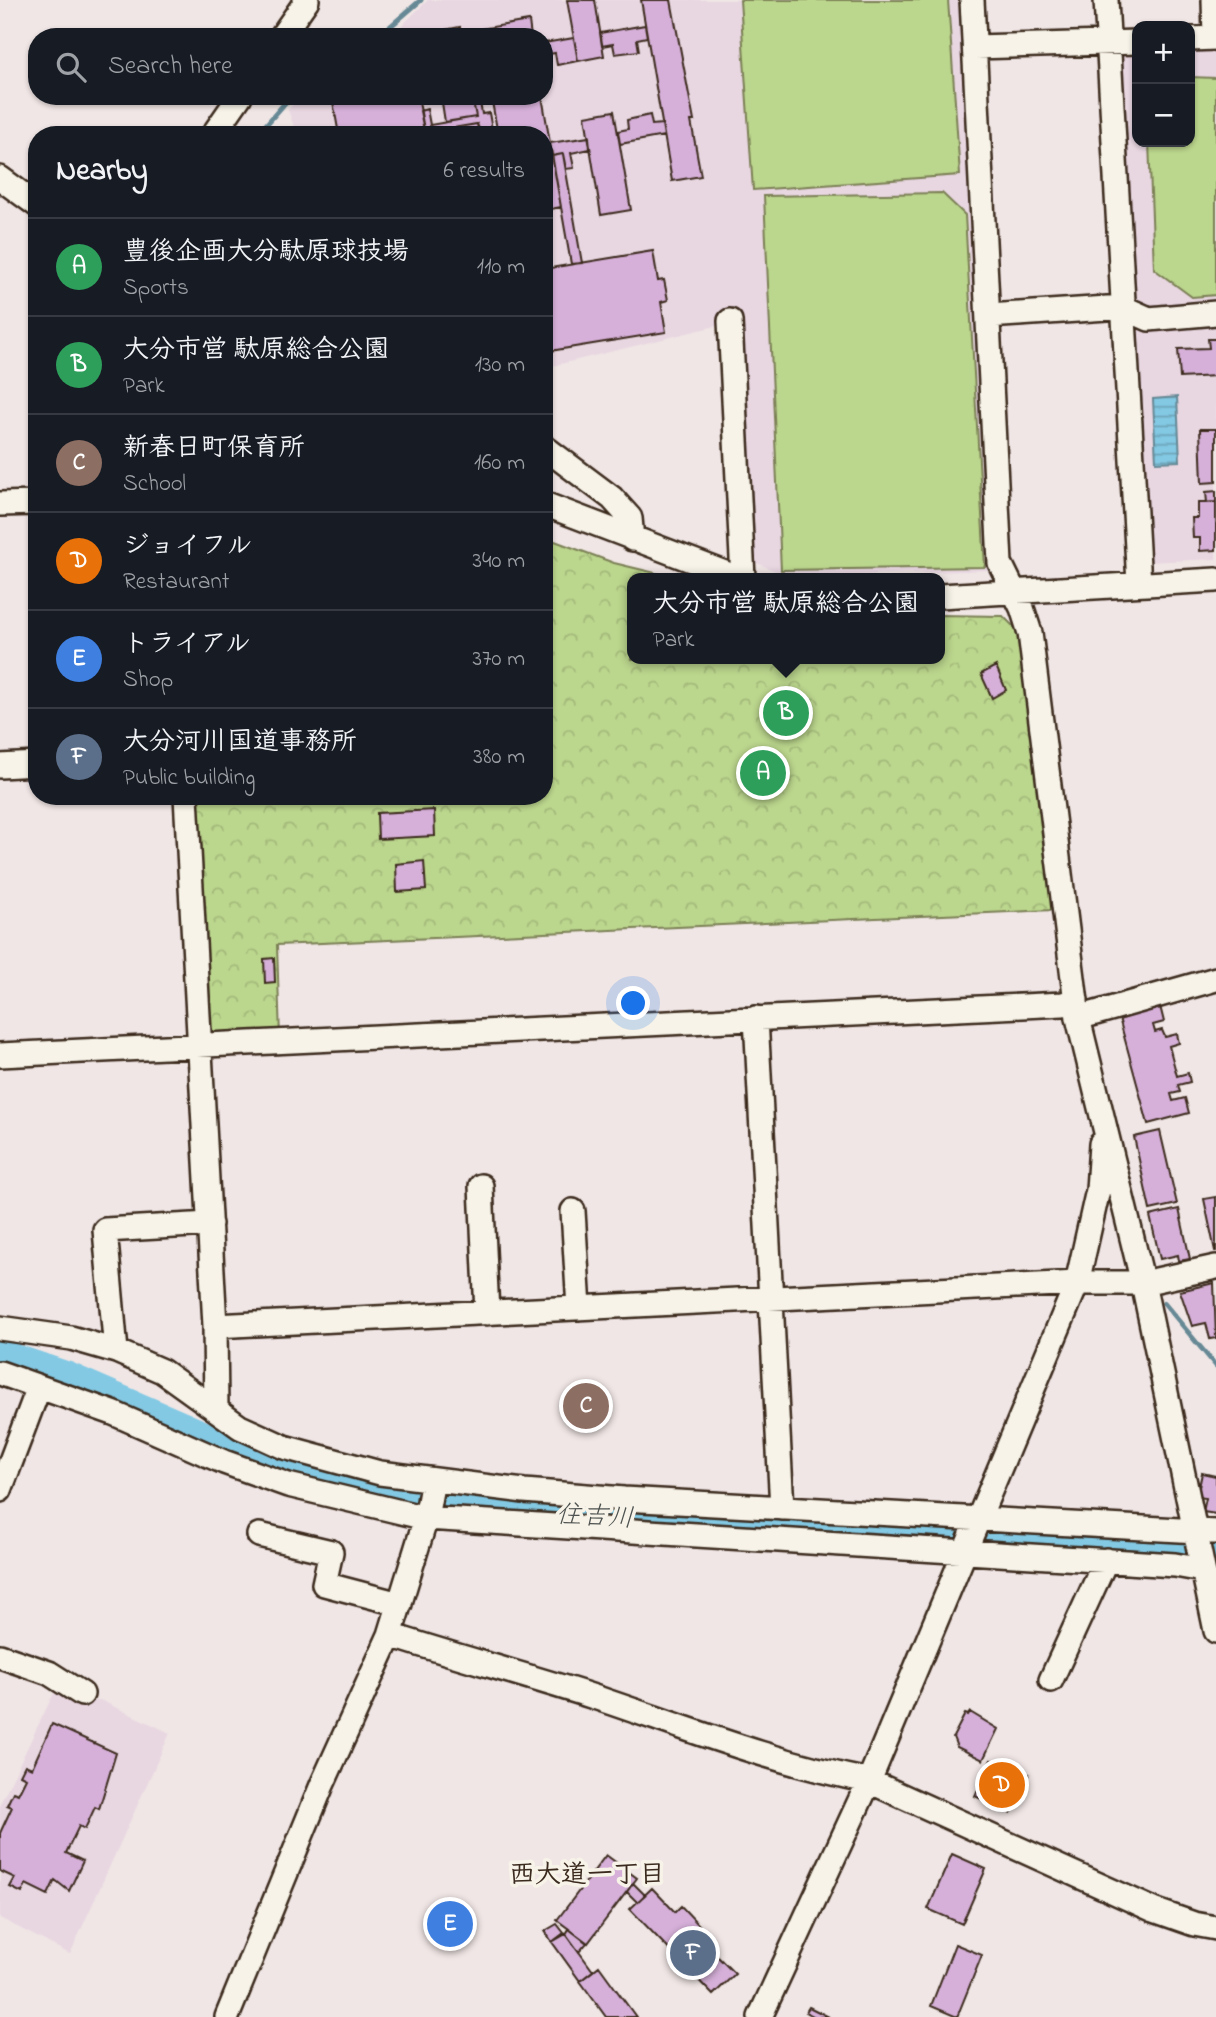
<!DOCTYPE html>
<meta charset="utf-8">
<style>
:root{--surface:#171b24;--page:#20242c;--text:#f1f3f6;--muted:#9ea1a6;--line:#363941;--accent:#0b8043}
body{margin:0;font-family:"Indie Flower","Klee One",sans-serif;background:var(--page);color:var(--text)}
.controls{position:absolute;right:21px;top:21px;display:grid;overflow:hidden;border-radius:14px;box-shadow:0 2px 5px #0004}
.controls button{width:63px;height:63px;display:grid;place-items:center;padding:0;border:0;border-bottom:2px solid var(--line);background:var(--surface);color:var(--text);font:35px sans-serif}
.you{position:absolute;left:634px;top:1004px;width:24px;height:24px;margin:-18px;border:5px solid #fff;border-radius:50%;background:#1a73e8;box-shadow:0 0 0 10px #1a73e833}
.badge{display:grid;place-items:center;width:46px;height:46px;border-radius:50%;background:var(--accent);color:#fff;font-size:23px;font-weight:700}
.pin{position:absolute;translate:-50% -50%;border:4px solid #fff;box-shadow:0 2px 7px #0006}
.popup{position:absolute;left:627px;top:573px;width:318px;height:91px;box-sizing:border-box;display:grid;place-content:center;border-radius:14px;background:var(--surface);filter:drop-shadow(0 2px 5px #0005);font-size:23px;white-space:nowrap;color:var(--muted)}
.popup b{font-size:26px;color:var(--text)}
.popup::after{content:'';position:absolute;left:50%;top:100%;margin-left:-14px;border:14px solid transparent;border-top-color:var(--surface)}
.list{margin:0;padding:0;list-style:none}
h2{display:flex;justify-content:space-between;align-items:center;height:91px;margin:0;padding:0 28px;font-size:30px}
h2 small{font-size:23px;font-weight:400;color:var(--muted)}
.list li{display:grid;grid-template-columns:46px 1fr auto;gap:21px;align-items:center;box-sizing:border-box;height:98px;padding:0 28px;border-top:2px solid var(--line)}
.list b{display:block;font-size:26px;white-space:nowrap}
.list p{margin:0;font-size:23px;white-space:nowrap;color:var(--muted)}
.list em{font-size:23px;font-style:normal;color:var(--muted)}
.icon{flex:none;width:38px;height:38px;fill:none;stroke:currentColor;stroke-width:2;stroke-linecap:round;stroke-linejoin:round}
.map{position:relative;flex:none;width:1216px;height:2017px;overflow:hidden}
.search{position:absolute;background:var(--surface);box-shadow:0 2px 5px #0004;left:28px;top:28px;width:525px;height:77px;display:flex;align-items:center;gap:18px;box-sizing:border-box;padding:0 24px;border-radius:28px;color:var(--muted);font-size:26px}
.panel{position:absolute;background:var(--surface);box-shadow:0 2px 5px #0004;left:28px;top:126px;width:525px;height:679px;border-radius:28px}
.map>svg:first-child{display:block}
.built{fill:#e8d6e1}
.grass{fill:#bbd68d;stroke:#7b8056;stroke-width:2}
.park{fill:url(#park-crowns);stroke:#7b8056;stroke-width:2}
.water{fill:url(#water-rules);stroke:#668995;stroke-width:2}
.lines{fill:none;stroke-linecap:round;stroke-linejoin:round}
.stream{stroke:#668995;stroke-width:5}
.river{stroke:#83c9e4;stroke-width:30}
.building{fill:#d6b0d9;stroke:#3b2a1e;stroke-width:2}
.minor-casing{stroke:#3b2a1e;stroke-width:28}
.minor{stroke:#f7f3e8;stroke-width:23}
.labels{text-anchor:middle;stroke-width:7;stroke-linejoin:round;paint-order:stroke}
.water-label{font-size:26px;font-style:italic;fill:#4d5250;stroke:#f7f3e8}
.neighbourhood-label{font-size:26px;font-weight:bold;fill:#3b2a1e;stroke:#f7f3e8}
</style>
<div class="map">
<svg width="1216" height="2017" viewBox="0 0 1216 2017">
<defs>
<pattern id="park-crowns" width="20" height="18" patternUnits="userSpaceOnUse" patternTransform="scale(1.75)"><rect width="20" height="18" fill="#bbd68d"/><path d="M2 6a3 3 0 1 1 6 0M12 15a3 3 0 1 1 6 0" fill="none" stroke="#a2b879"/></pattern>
<pattern id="water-rules" width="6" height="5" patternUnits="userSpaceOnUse" patternTransform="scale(1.75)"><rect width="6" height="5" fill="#83c9e4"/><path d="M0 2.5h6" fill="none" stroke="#6ca3b8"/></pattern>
</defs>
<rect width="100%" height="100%" fill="#f0e6e5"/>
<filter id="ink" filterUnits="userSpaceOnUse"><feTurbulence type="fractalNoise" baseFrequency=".0143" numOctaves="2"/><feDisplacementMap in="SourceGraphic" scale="14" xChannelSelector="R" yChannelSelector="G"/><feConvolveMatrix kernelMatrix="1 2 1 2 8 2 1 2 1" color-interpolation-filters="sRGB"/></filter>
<g filter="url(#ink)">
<!-- built -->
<path class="built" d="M428,0H961L990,570L804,577L776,571L754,562L740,320L544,368V135H297L288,110L301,96H544V37H390Z
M1216,49V559L1146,562L1115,59L1122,53H1137V142H1190V50Z
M58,1692L85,1704L100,1700L170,1733L70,1954L0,1918V1804L53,1695Z"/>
<!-- grass -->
<path class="grass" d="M740,0H948L960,175L753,190Z
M1190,77L1216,78V295L1192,297L1154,269L1149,142H1190Z
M942,193L965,215L985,567L781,570L764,196Z"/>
<!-- park -->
<path class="park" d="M544,537L614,563L676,578H632V659H940V615L1003,616L1017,630L1053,910L277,945L280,1038L202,1041L190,796H544Z"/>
<!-- water -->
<path class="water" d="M1177,397L1180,461L1156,462L1153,399Z"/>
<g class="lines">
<!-- stream -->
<path class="stream" d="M378,37L421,0
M236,135L264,127L291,96
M1164,1303L1216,1366"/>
<!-- river -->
<path class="river" d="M0,1354L68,1377L248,1455L345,1484L420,1498L542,1512L1216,1550"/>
</g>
<!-- building -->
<path class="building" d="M567,0H595L604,56L578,61Z
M641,0H671L694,121H691L701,176L672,181Z
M529,21L531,37H481L480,29Z
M645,25L647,37L637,39L639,51L615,54L613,44L602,46L600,33Z
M460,27L461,37H430L429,33Z
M574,38L578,61L557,65L555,53L544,55V43Z
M332,96H418L425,135H339Z
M441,96H472L476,117L445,122Z
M472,96H479L482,114L489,113L493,135H482L477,124L435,131V135H432L430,125L476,117Z
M491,96H542L561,207L546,210L544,135H498Z
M427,109L430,125L432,135H425L420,111Z
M614,111L631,210L601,215L585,116Z
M650,115L652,125L662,124L664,136L620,144L618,131L628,129L627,120Z
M477,124L479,135H435V131Z
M589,137L590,149L571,153L574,168L566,169L563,154L552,156L550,143Z
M563,154L582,263L571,264L552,156Z
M653,251L658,281L664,280L668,300L661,302L666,332L544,352V269Z
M1208,339H1216V376L1180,378L1178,349L1209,348Z
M1200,429H1216V482L1202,483Z
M1216,491V502L1207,503L1206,492Z
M1216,502V550L1200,551V538H1193L1192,518H1198V503Z
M996,666L1006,690L992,698L981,674Z
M434,810L435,836L378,839L377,813Z
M424,861L426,890L397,892L396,864Z
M274,958L275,982L265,983L264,959Z
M1160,1006L1164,1022L1153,1025L1155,1032L1162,1030L1165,1037L1177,1034L1179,1043L1169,1046L1177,1076L1188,1073L1190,1082L1178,1085L1180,1092L1171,1094L1173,1101L1185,1098L1189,1113L1148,1124L1119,1018Z
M1160,1131L1177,1204L1150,1210L1134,1137Z
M1216,1197V1251H1215L1204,1199Z
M1179,1209L1190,1259L1179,1261L1178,1255L1160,1259L1150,1216Z
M1214,1283L1216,1338L1210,1339L1206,1323L1192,1326L1180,1291Z
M1202,1473L1216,1476V1514L1203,1512L1206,1498L1197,1497Z
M970,1712L998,1729L983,1760L957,1747L953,1737L965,1714L968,1715Z
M52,1724L116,1753L99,1809L95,1807L85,1829L79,1826L66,1853L83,1861L69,1891L55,1880L48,1895L26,1884L22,1893L10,1887L15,1878L0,1871V1833L12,1807L7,1805L13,1792L18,1794L26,1778L20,1775L25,1765L32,1768Z
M991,1760L996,1762L998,1760L1029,1774L1011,1813L975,1796Z
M952,1854L986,1869L962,1924L928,1909Z
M606,1855L637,1878L588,1943L557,1920Z
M633,1883L645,1895L637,1902L627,1892Z
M652,1888L675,1912L681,1906L699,1925L693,1932L735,1974L713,1995L630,1909Z
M557,1924L564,1933L552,1942L545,1931Z
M569,1929L587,1943L579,1952L566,1934Z
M566,1934L593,1971L580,1981L552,1942Z
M955,1944L982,1955L957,2017L931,2006Z
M599,1966L636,2017H606L580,1981Z
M809,2007L829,2017H815L806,2012Z"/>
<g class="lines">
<defs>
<path id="minor" d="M972,0L1000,563L1022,608L1030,633L1078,1018L1143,1283L1216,1631
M1106,0L1139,584
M1214,0L1215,38
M281,37L307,0
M1190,39L1216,38
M975,47L1137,42
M213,135L240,96
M0,178L37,205
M988,316L1122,307L1149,319L1216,313
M730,321L743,578
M544,447L612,498L630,518L632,539
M0,504L37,503
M544,504L738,578
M940,596L1216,580
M0,766L37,764
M186,796L215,1326L216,1409
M756,1018L782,1508
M1078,1018L1216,979
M0,1055L1063,1004L1076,1000
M481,1186L487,1313
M573,1211L579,1308
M215,1326L1077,1283H1143L1216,1267
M0,1328L71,1338L116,1351L162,1371L240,1427L284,1447L380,1473L524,1491L624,1499L1216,1532
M116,1351L105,1230L210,1224
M0,1373L113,1413L224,1462L288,1485L426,1518L1175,1565L1203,1570
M0,1490L39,1387
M259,1535L331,1552L324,1584L400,1604
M390,1635C458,1657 526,1675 594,1697C684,1727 775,1763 869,1781L1154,1910L1194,1924L1216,1928
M0,1656L49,1673L82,1694
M1051,1680L1106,1560
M227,2017L322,1785L390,1635L426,1518L433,1480
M760,2017L869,1781L1077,1283L1098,1190L1101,1144"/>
</defs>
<!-- minor casing -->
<use href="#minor" class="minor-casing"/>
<!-- minor -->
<use href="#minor" class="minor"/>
</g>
</g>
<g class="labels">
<!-- water labels -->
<g class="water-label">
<text transform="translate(595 1515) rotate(3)" y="9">住吉川</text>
</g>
<!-- neighbourhood labels -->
<g class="neighbourhood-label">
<text x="587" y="1882">西大道一丁目</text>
</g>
</g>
</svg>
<div class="controls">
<button>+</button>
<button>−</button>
</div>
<div class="you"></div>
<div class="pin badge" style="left:763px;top:773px;background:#2e9e5b">A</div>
<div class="pin badge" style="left:786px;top:713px;background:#2e9e5b">B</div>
<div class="popup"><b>大分市営 駄原総合公園</b>Park</div>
<div class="pin badge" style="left:586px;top:1406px;background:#8d6e63">C</div>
<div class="pin badge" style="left:1002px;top:1785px;background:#e8710a">D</div>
<div class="pin badge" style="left:450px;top:1924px;background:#3f7fe0">E</div>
<div class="pin badge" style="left:693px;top:1953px;background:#5c6f8a">F</div>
<div class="search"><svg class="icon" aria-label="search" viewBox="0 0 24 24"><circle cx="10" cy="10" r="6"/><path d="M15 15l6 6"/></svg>Search here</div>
<section class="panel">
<h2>Nearby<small>6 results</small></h2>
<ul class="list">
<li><span class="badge" style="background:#2e9e5b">A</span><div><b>豊後企画大分駄原球技場</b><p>Sports</p></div><em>110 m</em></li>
<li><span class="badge" style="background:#2e9e5b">B</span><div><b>大分市営 駄原総合公園</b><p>Park</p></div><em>130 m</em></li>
<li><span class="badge" style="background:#8d6e63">C</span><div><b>新春日町保育所</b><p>School</p></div><em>160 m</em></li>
<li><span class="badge" style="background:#e8710a">D</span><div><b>ジョイフル</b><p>Restaurant</p></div><em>340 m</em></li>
<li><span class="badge" style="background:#3f7fe0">E</span><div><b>トライアル</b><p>Shop</p></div><em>370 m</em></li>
<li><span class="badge" style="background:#5c6f8a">F</span><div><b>大分河川国道事務所</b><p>Public building</p></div><em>380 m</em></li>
</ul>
</section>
</div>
